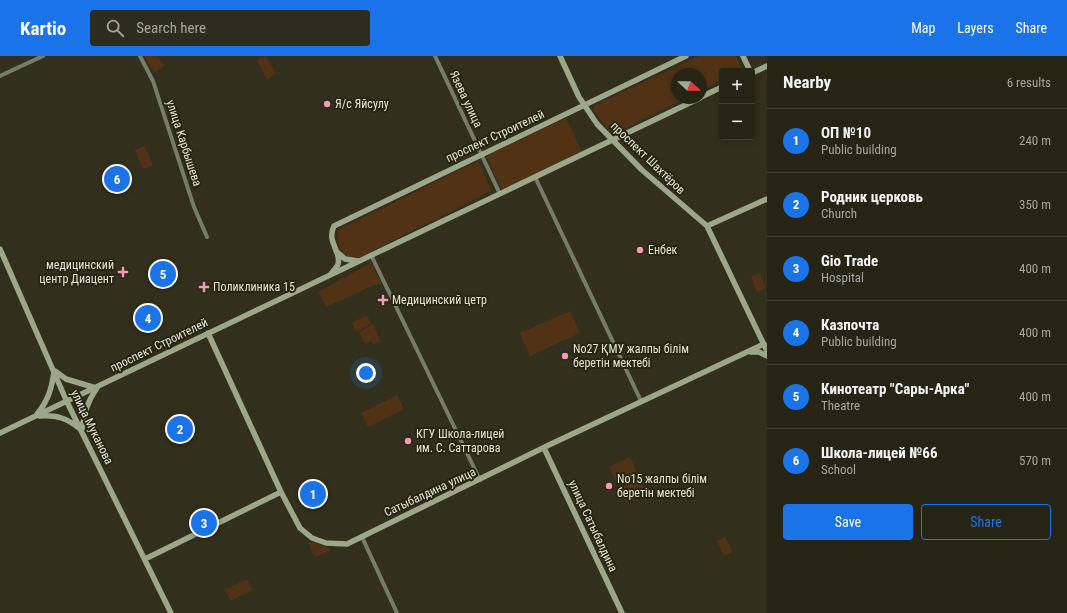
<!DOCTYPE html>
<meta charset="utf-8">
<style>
:root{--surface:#262415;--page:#2e2c1e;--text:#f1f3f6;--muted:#a4a4a0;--line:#424134;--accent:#1a73e8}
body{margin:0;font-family:"Roboto Condensed",sans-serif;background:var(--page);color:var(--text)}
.controls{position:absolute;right:12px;top:12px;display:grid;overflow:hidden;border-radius:4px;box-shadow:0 2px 6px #0003}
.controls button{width:36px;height:36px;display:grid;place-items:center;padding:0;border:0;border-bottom:1px solid var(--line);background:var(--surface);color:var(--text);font:20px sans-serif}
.compass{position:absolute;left:671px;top:12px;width:36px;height:36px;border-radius:50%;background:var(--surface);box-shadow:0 2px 6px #0003;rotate:111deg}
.you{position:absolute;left:366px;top:317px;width:14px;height:14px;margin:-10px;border:3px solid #fff;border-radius:50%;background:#1a73e8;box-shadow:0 0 0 6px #1a73e833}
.badge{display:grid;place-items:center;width:26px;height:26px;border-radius:50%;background:var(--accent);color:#fff;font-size:13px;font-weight:700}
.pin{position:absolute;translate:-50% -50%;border:2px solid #fff;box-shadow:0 1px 4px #0006}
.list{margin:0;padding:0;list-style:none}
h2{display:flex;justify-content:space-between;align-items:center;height:52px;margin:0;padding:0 16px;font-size:17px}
h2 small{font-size:13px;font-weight:400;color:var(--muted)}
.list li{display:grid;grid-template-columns:26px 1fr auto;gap:12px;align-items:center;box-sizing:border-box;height:64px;padding:0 16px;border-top:1px solid var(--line)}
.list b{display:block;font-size:15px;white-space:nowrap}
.list p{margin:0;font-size:13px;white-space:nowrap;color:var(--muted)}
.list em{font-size:13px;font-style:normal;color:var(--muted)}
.actions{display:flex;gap:8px;padding:12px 16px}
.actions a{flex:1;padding:9px 0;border:1px solid var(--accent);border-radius:4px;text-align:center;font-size:14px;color:var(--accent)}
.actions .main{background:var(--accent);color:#fff}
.icon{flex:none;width:22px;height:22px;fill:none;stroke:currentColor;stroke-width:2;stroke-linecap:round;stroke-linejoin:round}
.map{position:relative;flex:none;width:767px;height:557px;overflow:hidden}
header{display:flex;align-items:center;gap:24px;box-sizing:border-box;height:56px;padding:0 20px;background:var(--accent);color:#fff}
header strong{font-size:19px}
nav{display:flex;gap:22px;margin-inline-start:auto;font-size:14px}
.search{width:280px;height:36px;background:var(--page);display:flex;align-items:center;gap:10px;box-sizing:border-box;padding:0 14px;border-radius:4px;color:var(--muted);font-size:15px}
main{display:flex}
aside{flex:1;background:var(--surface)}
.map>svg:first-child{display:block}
.green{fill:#513215}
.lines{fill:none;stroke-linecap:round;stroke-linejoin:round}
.street{stroke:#757c69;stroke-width:4}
.secondary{stroke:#9ca789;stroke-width:5.5}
.poi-dot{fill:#f09ab5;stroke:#282612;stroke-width:1.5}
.labels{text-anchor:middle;stroke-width:4;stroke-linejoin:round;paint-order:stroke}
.street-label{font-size:12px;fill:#e4e3d7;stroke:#282612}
.poi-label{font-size:12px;fill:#e4e3d7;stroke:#282612;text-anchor:start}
</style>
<header>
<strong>Kartio</strong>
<div class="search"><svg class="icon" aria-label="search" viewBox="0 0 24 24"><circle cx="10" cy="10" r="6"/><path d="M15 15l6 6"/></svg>Search here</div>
<nav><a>Map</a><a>Layers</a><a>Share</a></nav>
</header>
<main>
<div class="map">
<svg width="767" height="557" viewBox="0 0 767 557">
<rect width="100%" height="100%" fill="#32301c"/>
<!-- green -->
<path class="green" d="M144,0H157L165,9L154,17Z
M266,0L276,18L267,23L257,4Z
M699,0H736L742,13L722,15V24L701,35V18H677V42H686L614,78L611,77L593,54L595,49Z
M566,62L582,96L502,134L486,100Z
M144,90L153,109L143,113L135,94Z
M478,105L492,135L358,202C342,204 336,187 338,174Z
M371,207L382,228L374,229L326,251L318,236Z
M760,217L766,232L757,236L751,221Z
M570,255L580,277L530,300L520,277Z
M367,259L371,268L356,276L352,267Z
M373,268L380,285L374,288L371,285L365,288L359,276Z
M397,339L404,353L368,371L361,357Z
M630,401L647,436L626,446L609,411Z
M725,481L733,496L724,500L717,485Z
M311,486L330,492L329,495L315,501L308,487Z
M247,523L252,534L231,545L225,534Z"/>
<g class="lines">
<!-- street -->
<path class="street" d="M140,0L153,25L194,151L207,181
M435,0L500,138
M0,20L43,0
M535,121L641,345
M371,199L480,424
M362,481L397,557"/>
<!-- secondary -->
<path class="secondary" d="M560,0L579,41L597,68L642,114L707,170L767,295
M743,0L750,15
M752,17L767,10
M701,41L722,31
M707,170L767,143
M0,193L67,346L171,557
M336,195L345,203L358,205
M330,219C332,216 337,212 338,208C342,196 326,186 334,170L686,0
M208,277L281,436L300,472L312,482L326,487L347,488L551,388L764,288
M751,296H759L767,300
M55,315L66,323L96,332
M37,358C48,345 52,332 54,315
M40,360C57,359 67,362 80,373
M82,374C84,358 87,346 97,332
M0,377L700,42
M544,392L622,557
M145,503L281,436"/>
</g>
<!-- markers -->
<g class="poi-dot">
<circle cx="327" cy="48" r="4"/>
<circle cx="640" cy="194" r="4"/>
<path d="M121 210h4v4h4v4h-4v4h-4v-4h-4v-4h4z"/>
<path d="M202 225h4v4h4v4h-4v4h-4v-4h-4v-4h4z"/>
<path d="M381 238h4v4h4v4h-4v4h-4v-4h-4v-4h4z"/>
<circle cx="565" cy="300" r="4"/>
<circle cx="408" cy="385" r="4"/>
<circle cx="609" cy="430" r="4"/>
</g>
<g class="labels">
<!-- street labels -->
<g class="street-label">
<text transform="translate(466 43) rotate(65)" y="4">Язева улица</text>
<text transform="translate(495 80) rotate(-25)" y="4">проспект Строителей</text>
<text transform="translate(184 87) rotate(72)" y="4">улица Карбышева</text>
<text transform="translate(648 102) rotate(44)" y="4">проспект Шахтёров</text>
<text transform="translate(159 289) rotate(-26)" y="4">проспект Строителей</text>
<text transform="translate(92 371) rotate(64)" y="4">улица Муканова</text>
<text transform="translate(430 436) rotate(-25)" y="4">Сатыбалдина улица</text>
<text transform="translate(593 470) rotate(65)" y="4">улица Сатыбалдина</text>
</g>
<!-- poi labels -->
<g class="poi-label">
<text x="335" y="52">Я/c Яйсулу</text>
<text x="648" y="198">Енбек</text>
<text x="114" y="213" text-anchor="end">медицинский<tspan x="114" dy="14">центр Диацент</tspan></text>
<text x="213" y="235">Поликлиника 15</text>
<text x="392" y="248">Медицинский цетр</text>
<text x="573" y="297">No27 ҚМУ жалпы білім<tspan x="573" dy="14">беретін мектебі</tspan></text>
<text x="416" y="382">КГУ Школа-лицей<tspan x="416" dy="14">им. С. Саттарова</tspan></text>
<text x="617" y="427">No15 жалпы білім<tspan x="617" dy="14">беретін мектебі</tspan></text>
</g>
</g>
</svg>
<div class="controls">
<button>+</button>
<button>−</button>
</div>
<svg class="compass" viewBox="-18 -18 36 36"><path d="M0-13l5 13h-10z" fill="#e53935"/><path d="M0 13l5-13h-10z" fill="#a4a4a0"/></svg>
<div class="you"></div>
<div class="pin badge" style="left:313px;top:438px">1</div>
<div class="pin badge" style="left:180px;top:373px">2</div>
<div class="pin badge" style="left:204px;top:467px">3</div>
<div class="pin badge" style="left:148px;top:262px">4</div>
<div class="pin badge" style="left:163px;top:218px">5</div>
<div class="pin badge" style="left:117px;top:123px">6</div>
</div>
<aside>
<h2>Nearby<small>6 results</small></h2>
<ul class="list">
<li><span class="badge">1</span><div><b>ОП №10</b><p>Public building</p></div><em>240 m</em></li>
<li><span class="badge">2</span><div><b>Родник церковь</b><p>Church</p></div><em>350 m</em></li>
<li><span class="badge">3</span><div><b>Gio Trade</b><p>Hospital</p></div><em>400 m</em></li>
<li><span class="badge">4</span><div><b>Казпочта</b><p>Public building</p></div><em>400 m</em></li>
<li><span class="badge">5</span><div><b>Кинотеатр &quot;Сары-Арка&quot;</b><p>Theatre</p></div><em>400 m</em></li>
<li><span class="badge">6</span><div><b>Школа-лицей №66</b><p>School</p></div><em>570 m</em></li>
</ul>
<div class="actions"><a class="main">Save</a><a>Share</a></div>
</aside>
</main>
